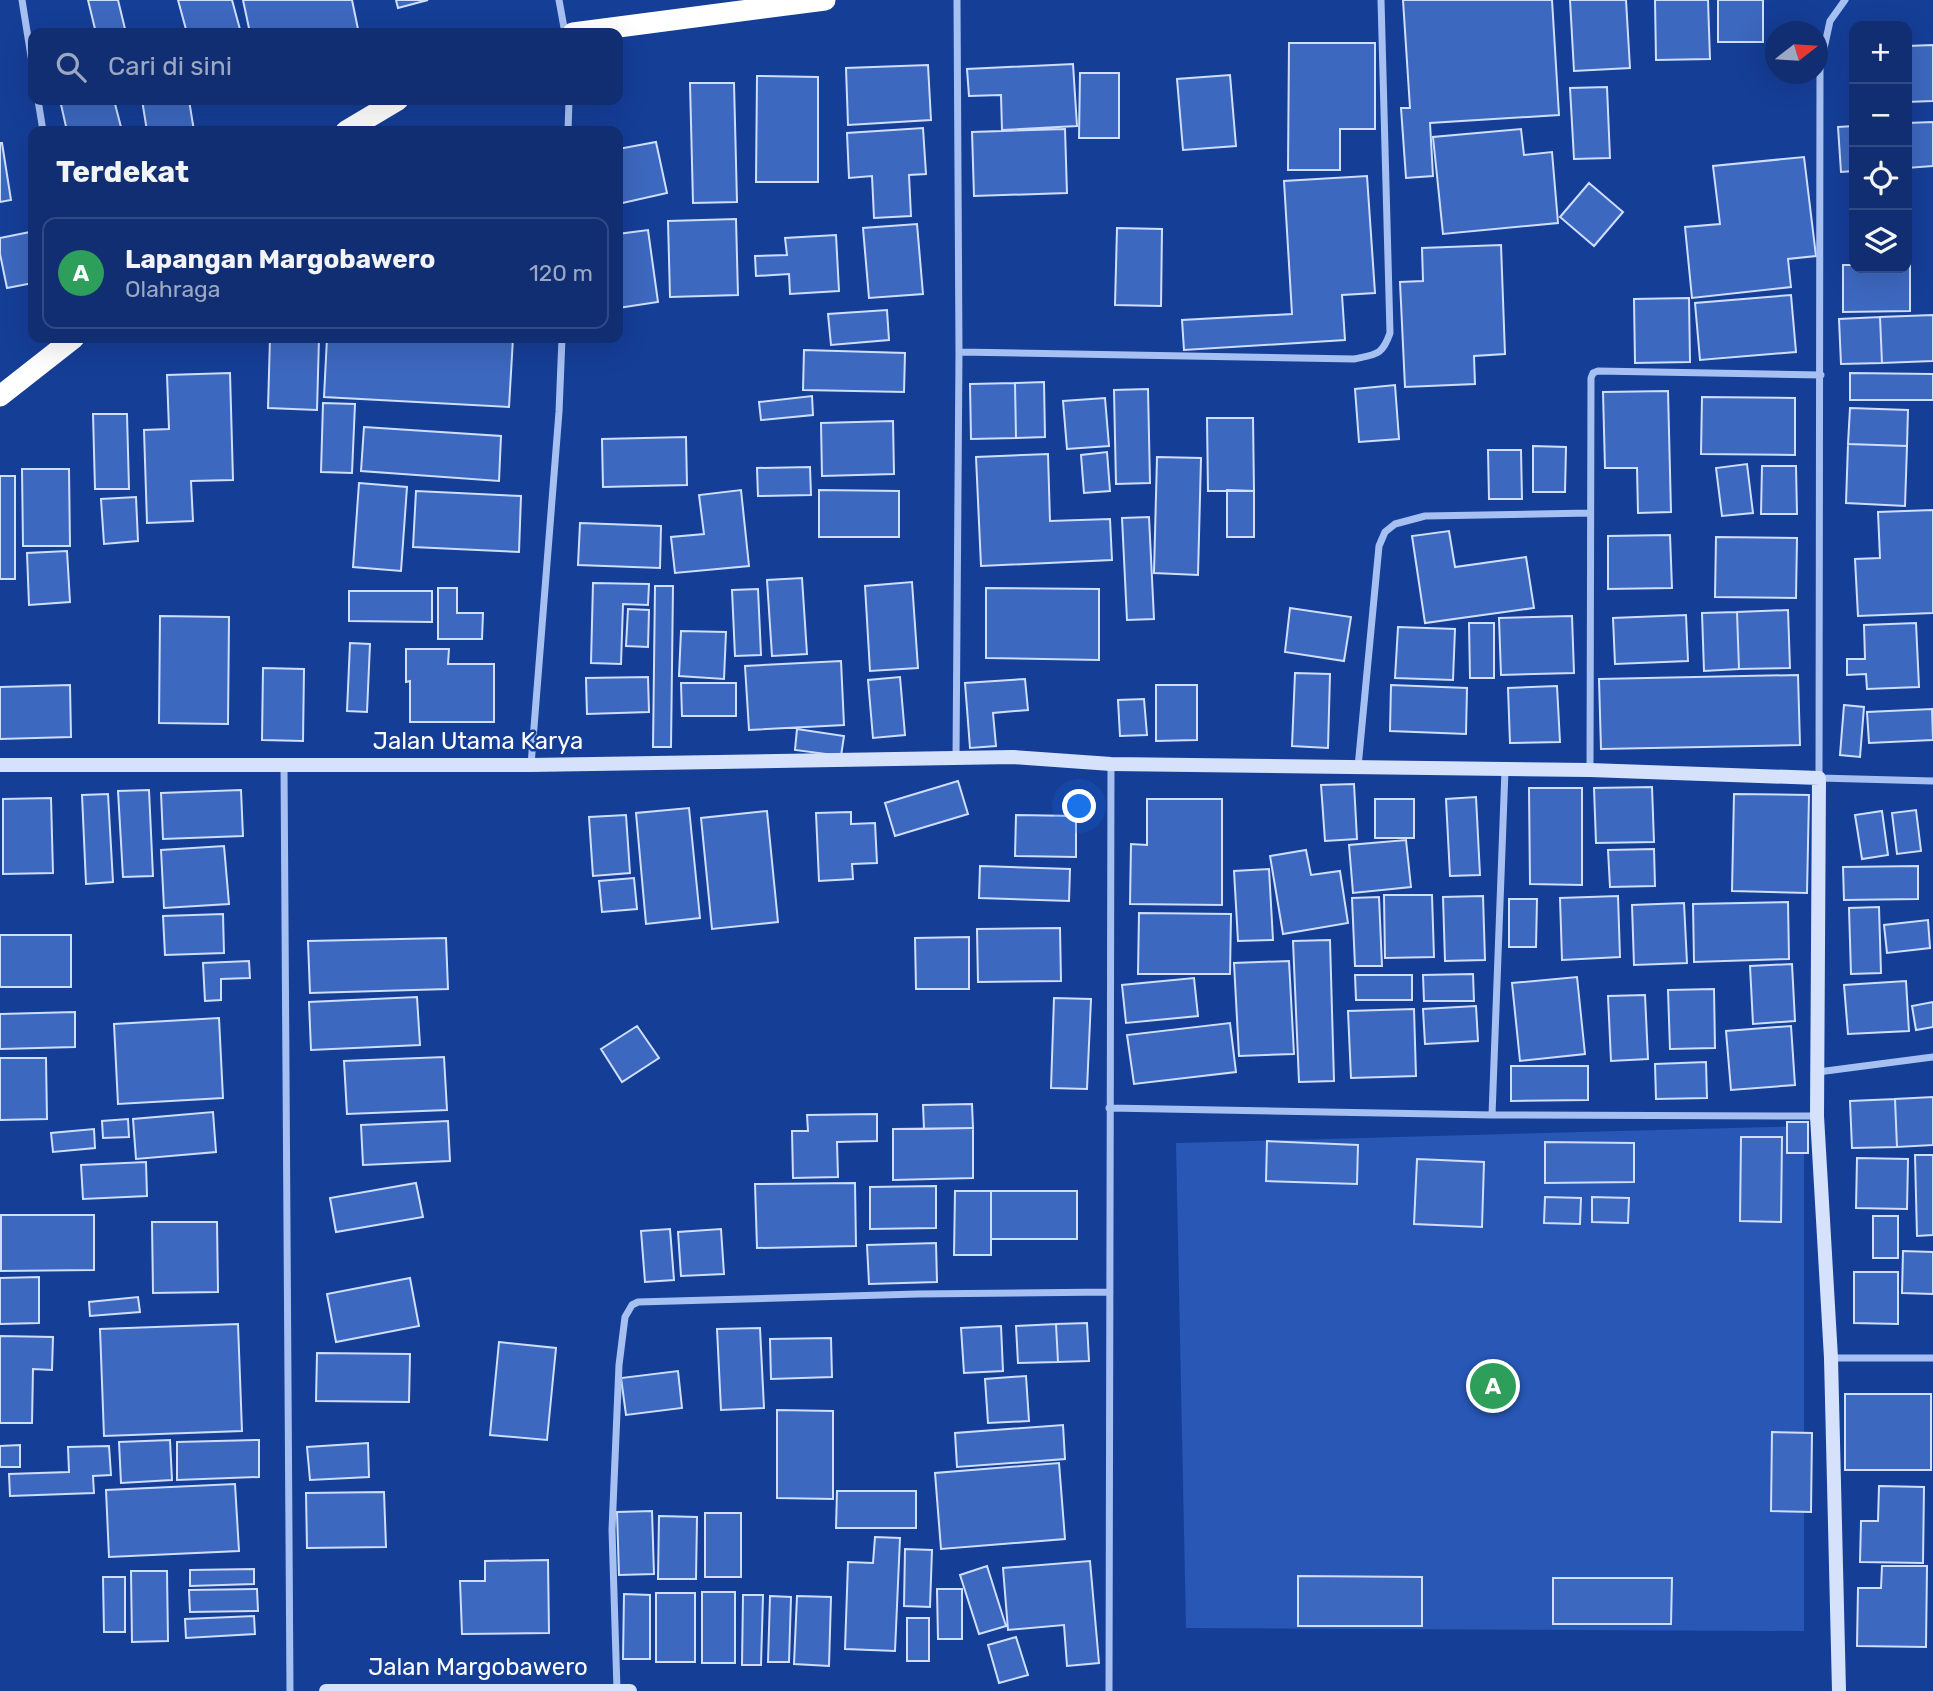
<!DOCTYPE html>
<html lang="id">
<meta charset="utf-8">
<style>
:root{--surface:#102e71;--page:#1e3a79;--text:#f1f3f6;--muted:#9ca8c3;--line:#304a84;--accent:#8abfa5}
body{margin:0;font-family:Rubik,sans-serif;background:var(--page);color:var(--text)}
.controls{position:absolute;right:21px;top:21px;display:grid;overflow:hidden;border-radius:14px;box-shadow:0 7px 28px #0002}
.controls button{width:63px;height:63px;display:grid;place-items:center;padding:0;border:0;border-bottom:2px solid var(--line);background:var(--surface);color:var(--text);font:35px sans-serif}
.compass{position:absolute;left:1765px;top:21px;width:63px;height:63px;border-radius:50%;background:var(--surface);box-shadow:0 7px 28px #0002;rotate:73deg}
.you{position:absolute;left:1080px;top:807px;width:24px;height:24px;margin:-18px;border:5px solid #fff;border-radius:50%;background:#1a73e8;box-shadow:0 0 0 10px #1a73e833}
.badge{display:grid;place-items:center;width:46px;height:46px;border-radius:50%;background:var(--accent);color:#fff;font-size:23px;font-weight:700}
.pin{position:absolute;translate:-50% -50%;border:4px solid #fff;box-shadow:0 2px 7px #0006}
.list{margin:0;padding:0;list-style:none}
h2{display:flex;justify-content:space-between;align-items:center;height:91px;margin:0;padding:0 28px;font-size:30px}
h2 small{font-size:23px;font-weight:400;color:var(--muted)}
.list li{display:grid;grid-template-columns:46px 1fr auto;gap:21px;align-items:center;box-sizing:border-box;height:112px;margin:0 14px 14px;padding:0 14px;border:2px solid var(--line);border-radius:14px}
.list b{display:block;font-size:26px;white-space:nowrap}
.list p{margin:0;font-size:23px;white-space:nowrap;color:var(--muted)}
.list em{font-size:23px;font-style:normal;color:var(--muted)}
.icon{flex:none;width:38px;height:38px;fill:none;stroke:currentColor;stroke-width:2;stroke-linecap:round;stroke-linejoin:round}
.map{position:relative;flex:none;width:1933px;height:1691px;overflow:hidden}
.search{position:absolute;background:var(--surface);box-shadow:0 7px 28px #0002;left:28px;top:28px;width:595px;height:77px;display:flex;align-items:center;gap:18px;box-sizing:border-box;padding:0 24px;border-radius:14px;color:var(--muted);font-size:26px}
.panel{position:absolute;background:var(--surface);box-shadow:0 7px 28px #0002;left:28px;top:126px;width:595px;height:217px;border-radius:14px}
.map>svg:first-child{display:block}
.green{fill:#2857b6}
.building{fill:#3d68bf;stroke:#cedefc;stroke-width:2}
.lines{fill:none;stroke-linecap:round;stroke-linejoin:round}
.street{stroke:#a7c0f2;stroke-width:7}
.secondary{stroke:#d6e2fc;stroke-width:14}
.highway{stroke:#fff;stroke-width:21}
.labels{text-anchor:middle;stroke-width:5;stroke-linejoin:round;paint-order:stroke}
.street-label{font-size:24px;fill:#fff;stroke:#153e97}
</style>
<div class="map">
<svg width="1933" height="1691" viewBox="0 0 1933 1691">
<rect width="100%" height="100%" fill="#153e97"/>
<!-- green -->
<path class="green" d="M1804,1126V1631L1186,1628L1176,1143Z"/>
<!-- building -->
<path class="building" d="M88,0H118L126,33H96Z
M178,0H232L241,33H187Z
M243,0H352L358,29L335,33H250Z
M396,0H428L398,8Z
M1403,0H1552L1559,115L1430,123L1433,176L1406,178L1401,108H1410Z
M1570,0H1626L1630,68L1574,71Z
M1655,0H1708L1710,59L1656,60Z
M1718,0H1763V42H1718Z
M1289,43H1375V129H1340V170H1288Z
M1933,45V101L1907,102V46Z
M1073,64L1077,126L1002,130L1001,95L969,96L967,69Z
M928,65L931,120L848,125L846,68Z
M1080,73H1119V138H1079Z
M1230,75L1236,146L1183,150L1177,79Z
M757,76L818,77V182H756Z
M690,83H734L737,202L693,203Z
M1607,87L1610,158L1574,159L1570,88Z
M60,100H114L122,131H67Z
M142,100H189L194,131H147Z
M1933,122V166L1907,168V123Z
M1854,126V171L1841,172L1838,127Z
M923,128L926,174L909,175L911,216L874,218L872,176L849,178L847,133Z
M1065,129L1067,193L974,196L972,132Z
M1521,129L1524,155L1552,152L1558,223L1443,234L1433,137Z
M656,142L667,193L618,204V149Z
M0,143H2L11,200L0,202Z
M1804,157L1816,256L1788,259L1791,287L1692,298L1685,227L1720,224L1713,166Z
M1367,176L1375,293L1342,295L1345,340L1184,350L1182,320L1292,314L1284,181Z
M1589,183L1623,212L1594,246L1560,217Z
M736,219L738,295L670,297L668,221Z
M917,224L923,294L869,298L863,228Z
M1117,228L1162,229L1161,306L1115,305Z
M648,230L658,302L618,308V234Z
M30,232L33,250V283L7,288L0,254V238Z
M836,235L839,291L790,294L789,274L756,276L755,256L787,255L785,238Z
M1501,245L1505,354L1474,356L1475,384L1405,387L1400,282L1423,281L1422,248Z
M1843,265H1854V268H1907V265H1910V311L1843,312Z
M1791,295L1796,352L1700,360L1695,303Z
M1689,298L1690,362L1635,363L1634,299Z
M887,310L889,340L831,345L828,314Z
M1933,315V361L1882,363L1880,317Z
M1880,317L1882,363L1841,364L1839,319Z
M270,338H319L317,410L268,408Z
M327,338H513L509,407L324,397Z
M804,350L905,353L904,392L803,390Z
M230,373L233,480L191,481L193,521L147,523L144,430L169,429L167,375Z
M1850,373L1933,374V400H1850Z
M1044,382L1045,437L1016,438L1015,383Z
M1015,383L1016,438L971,439L970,384Z
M1395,385L1399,439L1359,442L1355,389Z
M1148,389L1150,483L1116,484L1114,390Z
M1668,391L1671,512L1638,513L1637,468H1605L1603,392Z
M812,396L813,415L761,420L759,402Z
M1702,397L1795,398V455L1701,454Z
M1105,398L1109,446L1067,449L1063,401Z
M323,403L355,404L352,473L321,472Z
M1850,408L1908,410L1907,446L1848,444Z
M93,414H127L129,489H95Z
M1207,418H1253L1254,491H1208Z
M893,421L894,474L822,476L821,423Z
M364,427L501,436L499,481L361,471Z
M686,437L687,485L603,487L602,439Z
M1848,444L1907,446L1905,506L1846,503Z
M1533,446L1566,447L1565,492H1533Z
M1488,450H1521L1522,499H1489Z
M1107,452L1110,491L1084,493L1081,455Z
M1048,454L1050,521L1110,519L1112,560L981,566L976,457Z
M1157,457L1201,458L1198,575L1154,573Z
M1747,464L1753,513L1722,516L1716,468Z
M1762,466H1796L1797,514H1761Z
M810,467L811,495L758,496L757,468Z
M22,469H69L70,546H23Z
M0,476H15V579H0Z
M359,483L407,487L401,571L353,567Z
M741,490L749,566L675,573L671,537L704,534L699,495Z
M819,490L899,491V537H819Z
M1227,490L1254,491V537H1227Z
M416,491L521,496L519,552L413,547Z
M136,497L138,541L104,544L101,499Z
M1933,510V613L1858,616L1855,559L1880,558L1878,512Z
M1149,517L1154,619L1127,620L1122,518Z
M580,523L661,526L660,568L578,565Z
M1449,531L1455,567L1526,557L1534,608L1425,623L1412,536Z
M1670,535L1672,588L1608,589V536Z
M1716,537L1797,538L1796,598L1715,597Z
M67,551L70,602L29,605L27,553Z
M802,578L807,654L772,656L767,580Z
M912,582L918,668L870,671L865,586Z
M593,583L649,584L648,605L623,604L621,664L591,663Z
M655,586H673L671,747H653Z
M438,588H457V613H483L482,639H438Z
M986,588L1099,589V660L986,658Z
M758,589L761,655L735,656L732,590Z
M349,591H432V622L349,621Z
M1290,608L1351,617L1344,661L1285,652Z
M628,609L649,610L648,647L626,646Z
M1788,610L1790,668L1739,669L1737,612Z
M1737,612L1739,669L1704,671L1702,613Z
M1686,615L1688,661L1615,664L1613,618Z
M160,616L229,617L228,724L159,723Z
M1572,616L1574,673L1501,675L1499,618Z
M1469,623H1494V678H1470Z
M1916,623L1919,687L1867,689L1866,674L1847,675V659H1865L1864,625Z
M1398,627L1455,629L1453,680L1395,678Z
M681,631L726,632L724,679L679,676Z
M350,643L370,644L367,712L347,711Z
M406,649H449L448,664H494V722H410V681L406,682Z
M841,661L844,725L749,730L745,666Z
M263,668L304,669L303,741L262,740Z
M1295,673L1330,674L1328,748L1292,746Z
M1798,675L1800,745L1601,749L1599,679Z
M648,677L649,712L587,714L586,678Z
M900,677L905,735L873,738L868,680Z
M1025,679L1028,710L993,713L996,746L970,748L965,683Z
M681,683H736V716H682Z
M70,685L71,737L0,739V687Z
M1156,685H1197V740L1156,741Z
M1391,685L1467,688L1466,734L1390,731Z
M1557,686L1560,742L1510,743L1508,688Z
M1144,699L1147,735L1120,736L1118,700Z
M1844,705L1864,707L1860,757L1840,755Z
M1932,709L1933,740L1869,743L1867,712Z
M797,729L844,736L841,756L795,750Z
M958,781L968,814L895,836L885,803Z
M1354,784L1357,839L1325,841L1321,785Z
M1652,787L1654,842L1596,843L1594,788Z
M1529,788H1582V885L1530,884Z
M149,790L153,876L123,877L118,791Z
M241,790L243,836L163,839L161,793Z
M108,794L113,882L86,884L82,795Z
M1734,794L1809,795L1807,893L1732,891Z
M1476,797L1480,875L1450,876L1446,799Z
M51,798L53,873L3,874V799Z
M1147,799H1222V905L1130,904L1131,844L1147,845Z
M1375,799H1414V838H1375Z
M689,808L700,918L646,924L636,813Z
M1916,810L1921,851L1897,854L1892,813Z
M767,811L778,922L712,929L701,818Z
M1882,811L1888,855L1862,859L1855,815Z
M851,812V824L875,823L877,863L852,864L853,879L819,881L816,813Z
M626,815L630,873L593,876L589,817Z
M1016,815L1076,816V857L1015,856Z
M1406,840L1411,887L1353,893L1349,845Z
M224,846L229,904L164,908L161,850Z
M1654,849L1655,886L1610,887L1608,850Z
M1306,850L1311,875L1340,871L1348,923L1283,934L1270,856Z
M980,866L1070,869L1069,901L979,898Z
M1918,866V899L1844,900L1843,867Z
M1269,869L1273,940L1238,941L1234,871Z
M634,878L637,909L602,912L599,881Z
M1384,895H1432L1434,957L1385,958Z
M1483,896L1485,960L1445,961L1443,897Z
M1618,896L1620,957L1562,960L1560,898Z
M1379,897L1382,966H1355L1352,898Z
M1509,899H1537L1536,947H1509Z
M1788,902L1789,959L1694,962L1693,904Z
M1684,903L1687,963L1634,965L1632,905Z
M1879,907L1881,973L1851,974L1849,908Z
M1139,913L1231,914L1230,974H1138Z
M223,914L224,953L165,955L163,916Z
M1928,920L1930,948L1887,953L1884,925Z
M1060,928L1061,981L978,982L977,929Z
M0,935H71V987H0Z
M969,937V989H916L915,938Z
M446,938L448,989L310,993L308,941Z
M1330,940L1334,1081L1299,1082L1293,941Z
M249,961L250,978L221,979V1000L205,1001L203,963Z
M1289,961L1294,1054L1239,1056L1234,963Z
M1792,964L1795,1021L1753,1024L1750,966Z
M1473,974L1474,1001H1424L1423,975Z
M1355,975H1412V1000H1356Z
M1577,977L1585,1054L1520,1061L1512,983Z
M1194,978L1198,1016L1126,1023L1122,985Z
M1906,981L1909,1031L1848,1034L1844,985Z
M1714,989L1715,1048L1670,1049L1668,990Z
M1645,995L1648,1059L1611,1061L1608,996Z
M417,997L420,1045L311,1050L309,1002Z
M1054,998L1091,999L1087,1089L1051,1088Z
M1933,1002V1027L1916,1030L1912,1006Z
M1476,1006L1478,1041L1425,1044L1423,1009Z
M1414,1009L1416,1076L1351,1078L1348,1011Z
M75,1012V1047L0,1049V1014Z
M219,1018L223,1098L118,1104L114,1024Z
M1230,1023L1236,1072L1134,1084L1127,1035Z
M637,1026L659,1058L622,1082L601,1049Z
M1791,1026L1795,1085L1731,1090L1726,1031Z
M444,1057L447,1110L347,1114L344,1061Z
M0,1058H46L47,1119L0,1120Z
M1706,1062L1707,1098L1656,1099L1655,1064Z
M1511,1066H1588V1100L1511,1101Z
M1933,1097V1145L1897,1147L1895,1099Z
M1895,1099L1897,1147L1852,1148L1850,1101Z
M972,1104L973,1128L924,1129L923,1105Z
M213,1112L216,1152L136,1159L133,1119Z
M877,1114V1141L837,1142L838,1177L793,1178L792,1131H808L807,1115Z
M128,1119L129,1137L103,1138L102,1121Z
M448,1121L450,1161L363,1165L361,1125Z
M1787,1122H1808V1153H1787Z
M973,1128V1178L893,1180V1129Z
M94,1129L95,1148L53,1152L51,1133Z
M1741,1137H1782L1781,1222L1740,1221Z
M1267,1141L1358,1145L1357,1184L1266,1181Z
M1545,1142L1634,1143V1182L1545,1183Z
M1915,1155H1933V1235L1917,1236Z
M1857,1158L1908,1159L1907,1209L1856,1208Z
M1417,1159L1484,1162L1482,1227L1414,1224Z
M146,1162L147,1196L83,1199L81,1165Z
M416,1183L423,1217L336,1232L330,1198Z
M855,1183L856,1246L757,1248L755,1184Z
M936,1186V1228L870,1229V1187Z
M955,1191H991V1255H954Z
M991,1191H1077V1239H991Z
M1545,1197L1581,1198L1580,1224L1544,1223Z
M1592,1197L1629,1198L1628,1223L1592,1222Z
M1,1215H94V1270L1,1271Z
M1873,1216H1898V1258H1873Z
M152,1222H217L218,1292L153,1293Z
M670,1229L674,1280L645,1282L641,1231Z
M721,1229L724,1274L681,1276L678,1232Z
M936,1243L937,1282L869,1284L867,1245Z
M1903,1251L1933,1252V1294L1902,1293Z
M1854,1272H1898V1324L1854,1323Z
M39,1277V1323L0,1324V1278Z
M410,1278L419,1326L336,1342L327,1294Z
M138,1297L140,1312L90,1316L89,1302Z
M1087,1323L1089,1361L1058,1362L1056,1324Z
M238,1324L242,1431L104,1436L100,1329Z
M1056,1324L1058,1362L1018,1363L1016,1326Z
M1001,1326L1003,1371L964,1373L961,1328Z
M760,1328L764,1408L721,1410L717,1329Z
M0,1336L53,1337L52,1370L33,1369L32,1423H0Z
M831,1338L832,1377L771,1379L770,1339Z
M499,1342L556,1348L547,1440L490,1435Z
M317,1353L410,1354L409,1402L316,1401Z
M678,1371L682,1408L626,1415L621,1378Z
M1026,1376L1029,1421L988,1423L985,1379Z
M1845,1394H1931V1470H1845Z
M777,1410L833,1411V1499L777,1498Z
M1063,1425L1065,1459L957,1467L955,1433Z
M1772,1432L1812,1433L1811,1512L1771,1511Z
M170,1440L172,1480L121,1483L119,1442Z
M259,1440V1477L177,1480V1442Z
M368,1443L369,1477L310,1480L307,1447Z
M20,1445V1467H0V1446Z
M109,1446L111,1475L93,1476L94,1493L10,1496L9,1474L69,1472L68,1447Z
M1059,1463L1065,1539L941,1549L935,1473Z
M235,1484L239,1551L109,1557L106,1490Z
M1879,1486L1924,1487L1923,1563L1860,1562L1861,1521H1878Z
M837,1491H916V1528H836Z
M384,1492L386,1547L307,1548L306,1493Z
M652,1511L654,1574L619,1575L617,1512Z
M705,1513H741V1577H705Z
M659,1516L697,1517L696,1579H658Z
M875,1537L900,1538L895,1651L845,1649L848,1562L873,1563Z
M905,1549L932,1550L930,1607L904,1606Z
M548,1560L549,1633L462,1634L460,1581H485V1561Z
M1090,1561L1099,1663L1067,1666L1064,1625L1008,1630L1003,1568Z
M987,1566L1006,1626L979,1634L960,1575Z
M1882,1566H1927L1926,1647L1857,1646L1858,1588H1881Z
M254,1569V1584L190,1586V1570Z
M131,1571H167L168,1641L132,1642Z
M1298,1576L1422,1577V1626H1298Z
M103,1577H125V1632H104Z
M1553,1578H1672L1671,1624H1553Z
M257,1589L258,1611L190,1612L189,1590Z
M937,1589H962V1639H938Z
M702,1592H735V1663H702Z
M656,1593H695V1662H656Z
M624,1594L650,1595V1659H623Z
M743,1595H763L761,1665H742Z
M770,1596L791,1597L789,1662H768Z
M797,1596L831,1597L829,1666L794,1664Z
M254,1616L255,1634L186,1638L185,1619Z
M907,1618H929V1661H907Z
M1016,1637L1028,1675L999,1683L988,1645Z"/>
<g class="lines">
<!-- street -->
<path class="street" d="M22,0L33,69
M559,0L565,33
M1845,0L1830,21L1820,67L1819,778L1933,781
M38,100L43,131
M568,131L569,100
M959,352L1354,359C1376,354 1382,356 1390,333L1381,0
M956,758L959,352L957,0
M284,765L290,1691
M531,765L559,412L562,338
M1358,767L1379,546L1385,532L1395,524L1425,516L1590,513
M1590,770L1591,378L1593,373L1598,371L1821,375
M1818,1072L1933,1057
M1109,1108L1492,1115L1817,1116
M1492,1115L1505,770
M1831,1358H1933
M617,1690L612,1530L619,1365L625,1317L632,1305L638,1302L917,1294L1110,1292
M1109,1691L1111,764"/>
<!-- secondary -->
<path class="secondary" d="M0,765H531L1013,757L1111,764L1590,770L1819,778L1817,1116L1831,1358L1839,1691
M326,1691H630"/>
<!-- highway -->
<path class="highway" d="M573,33L825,0
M346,131L398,100
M0,396L74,338"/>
</g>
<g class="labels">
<!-- street labels -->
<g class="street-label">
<text x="478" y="749">Jalan Utama Karya</text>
<text x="478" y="1675">Jalan Margobawero</text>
</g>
</g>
</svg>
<div class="controls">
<button>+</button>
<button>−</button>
<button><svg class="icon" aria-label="locate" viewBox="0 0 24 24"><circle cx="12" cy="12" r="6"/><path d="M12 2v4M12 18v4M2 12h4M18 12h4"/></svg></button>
<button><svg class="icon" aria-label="layers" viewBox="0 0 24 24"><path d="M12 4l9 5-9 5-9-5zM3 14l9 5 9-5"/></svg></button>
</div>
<svg class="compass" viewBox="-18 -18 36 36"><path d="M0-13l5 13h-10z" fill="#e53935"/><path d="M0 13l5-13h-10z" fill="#9ca8c3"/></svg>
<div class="you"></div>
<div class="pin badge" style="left:1493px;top:1386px;background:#2e9e5b">A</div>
<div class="search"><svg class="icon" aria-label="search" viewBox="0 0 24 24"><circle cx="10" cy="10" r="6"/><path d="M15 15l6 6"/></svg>Cari di sini</div>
<section class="panel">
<h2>Terdekat<small></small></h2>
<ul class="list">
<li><span class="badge" style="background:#2e9e5b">A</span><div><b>Lapangan Margobawero</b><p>Olahraga</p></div><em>120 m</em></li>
</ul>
</section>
</div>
